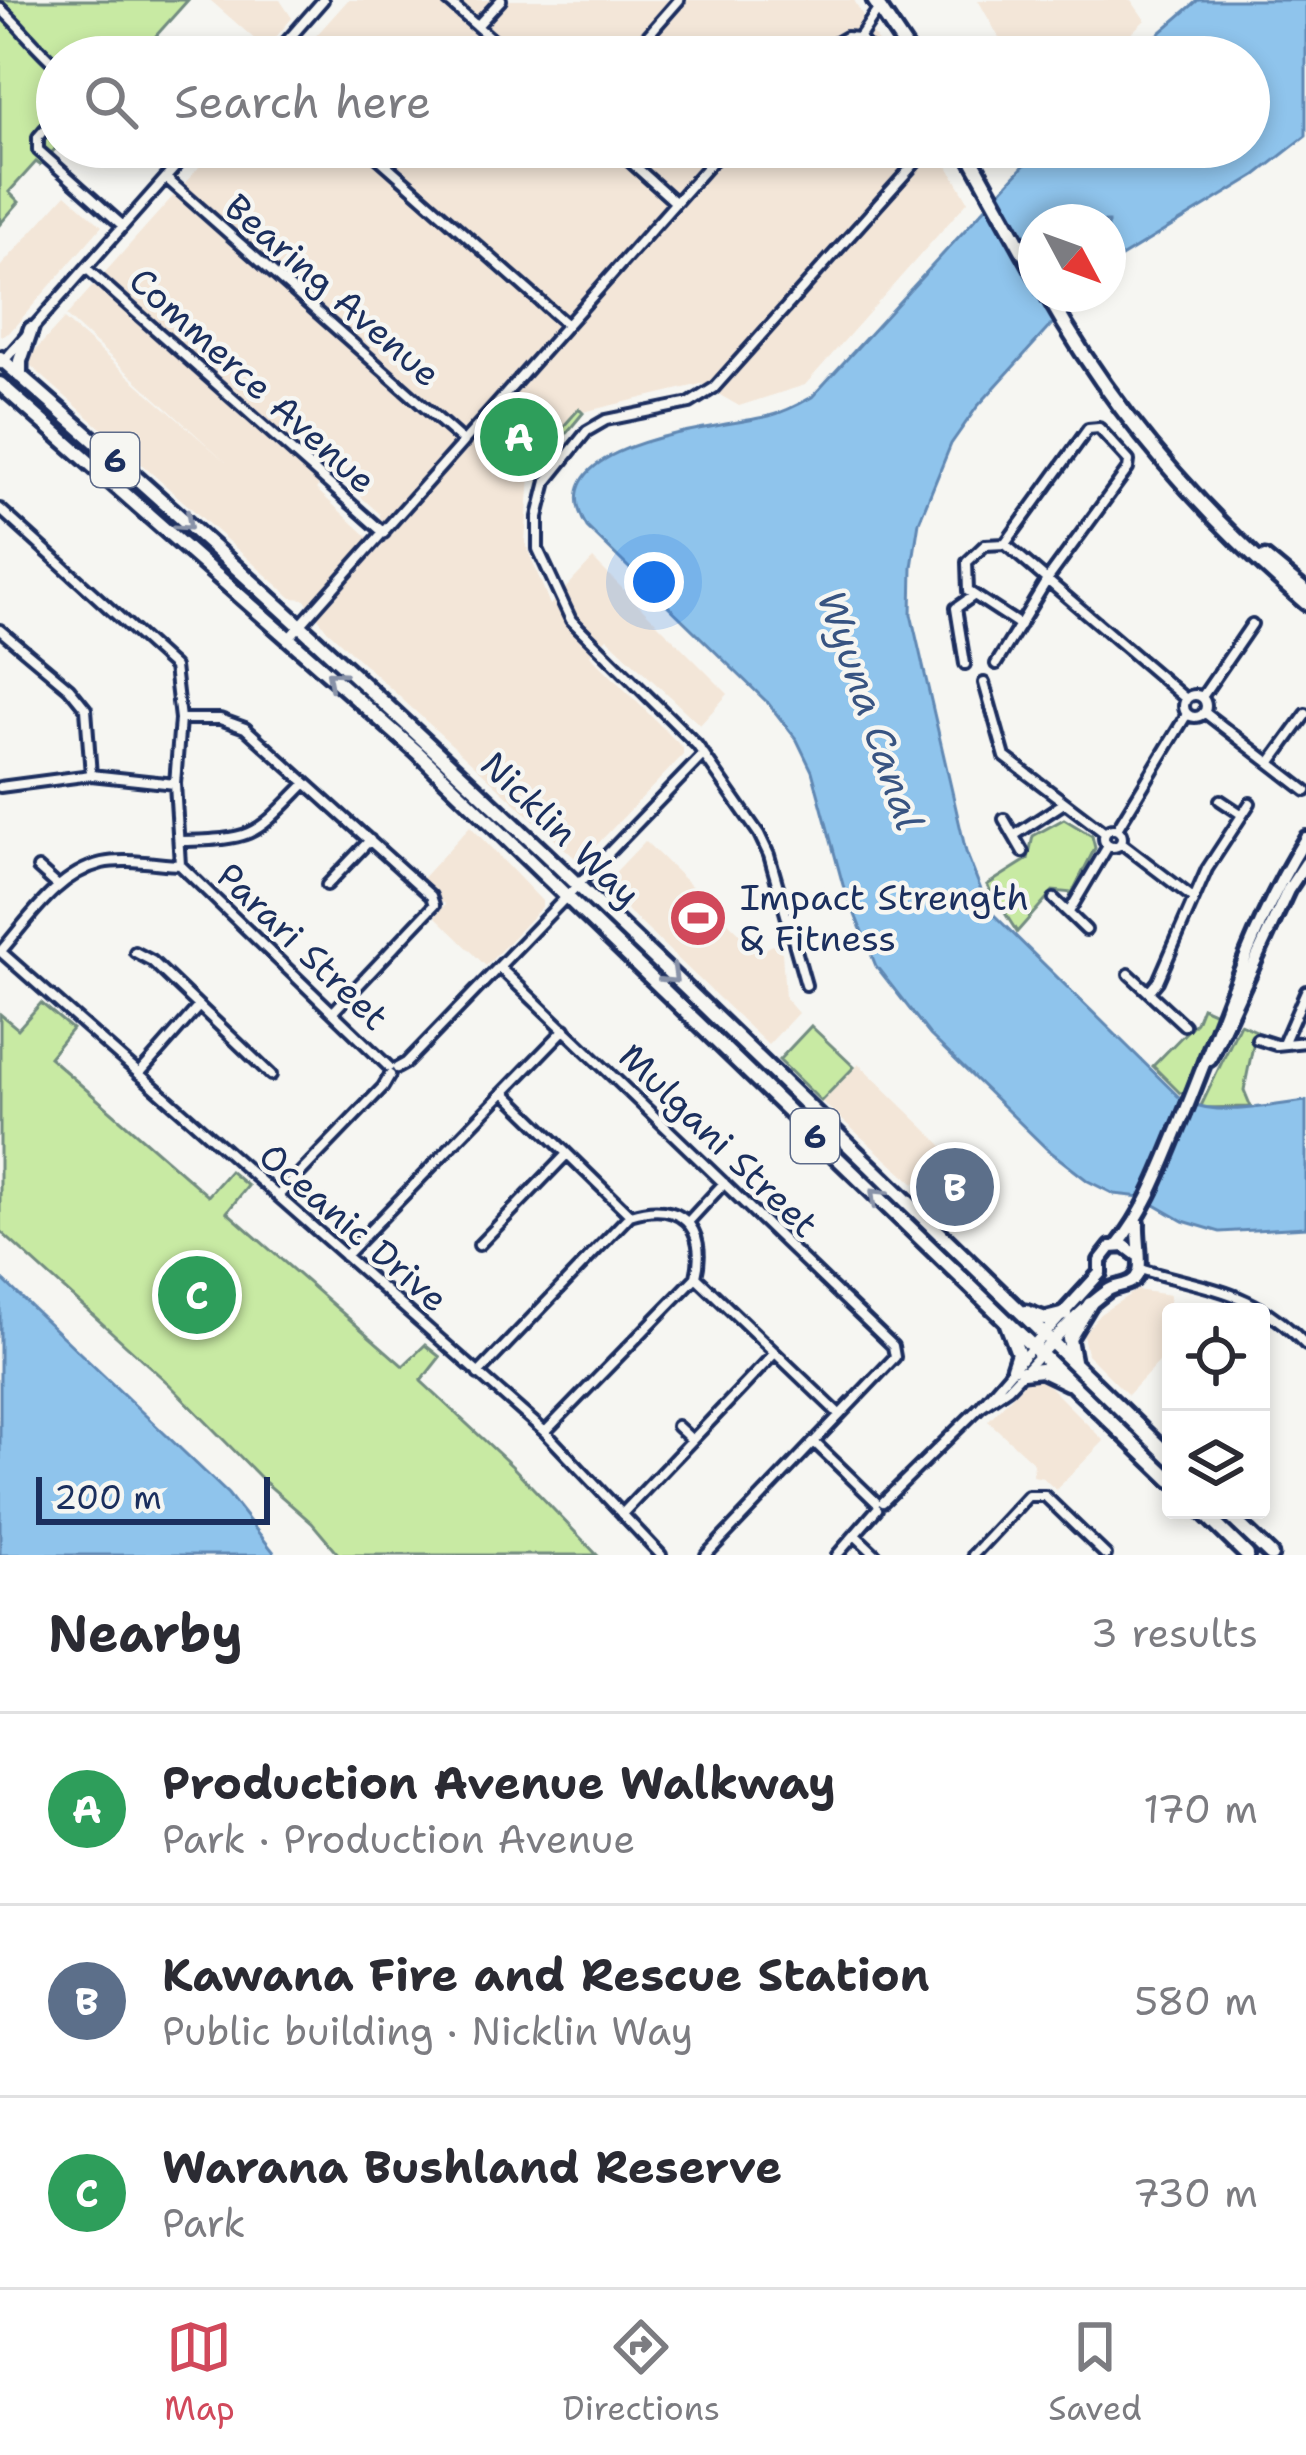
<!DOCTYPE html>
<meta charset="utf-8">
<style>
:root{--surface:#fff;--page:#f7f7f7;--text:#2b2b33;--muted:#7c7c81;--line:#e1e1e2;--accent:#d1495b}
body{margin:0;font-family:"Shantell Sans",sans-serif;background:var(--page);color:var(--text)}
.controls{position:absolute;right:36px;bottom:36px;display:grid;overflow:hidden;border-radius:12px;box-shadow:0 6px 18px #0003}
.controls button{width:108px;height:108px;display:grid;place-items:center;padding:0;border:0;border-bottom:3px solid var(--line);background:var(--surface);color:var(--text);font:60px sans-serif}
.compass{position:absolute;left:1018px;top:204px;width:108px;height:108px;border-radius:50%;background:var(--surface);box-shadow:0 6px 18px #0003;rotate:131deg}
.scale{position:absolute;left:36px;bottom:30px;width:234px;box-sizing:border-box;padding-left:12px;border:6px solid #1b2f5e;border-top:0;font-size:33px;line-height:42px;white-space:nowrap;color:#1b2f5e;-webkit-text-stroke:9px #f6f6f2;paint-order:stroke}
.you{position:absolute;left:654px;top:582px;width:42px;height:42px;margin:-30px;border:9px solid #fff;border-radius:50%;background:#1a73e8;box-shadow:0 0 0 18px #1a73e833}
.badge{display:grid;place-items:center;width:78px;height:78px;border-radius:50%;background:var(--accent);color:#fff;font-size:39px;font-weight:700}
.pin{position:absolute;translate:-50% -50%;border:6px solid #fff;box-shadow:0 3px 12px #0006}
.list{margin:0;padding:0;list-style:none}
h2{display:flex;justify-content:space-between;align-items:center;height:156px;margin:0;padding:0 48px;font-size:51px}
h2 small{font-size:39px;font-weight:400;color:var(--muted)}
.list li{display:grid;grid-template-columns:78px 1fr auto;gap:36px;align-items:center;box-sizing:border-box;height:192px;padding:0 48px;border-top:3px solid var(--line)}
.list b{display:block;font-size:45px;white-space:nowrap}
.list p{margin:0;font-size:39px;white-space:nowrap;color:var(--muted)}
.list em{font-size:39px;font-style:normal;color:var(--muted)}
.icon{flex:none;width:66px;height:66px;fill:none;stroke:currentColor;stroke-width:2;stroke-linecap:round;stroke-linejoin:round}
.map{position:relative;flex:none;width:1306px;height:1555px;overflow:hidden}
.search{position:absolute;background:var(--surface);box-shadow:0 6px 18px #0003;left:36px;right:36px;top:36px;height:132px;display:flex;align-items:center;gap:30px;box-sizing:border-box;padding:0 42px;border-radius:66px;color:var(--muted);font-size:45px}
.sheet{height:732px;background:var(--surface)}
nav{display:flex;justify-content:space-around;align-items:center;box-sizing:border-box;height:168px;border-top:3px solid var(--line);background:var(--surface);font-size:33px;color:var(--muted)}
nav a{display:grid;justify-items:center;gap:6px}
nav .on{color:var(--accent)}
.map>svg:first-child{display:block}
.built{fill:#f3e6d8;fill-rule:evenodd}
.green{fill:#c8eaa3;stroke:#728c80;stroke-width:3}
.water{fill:#8fc4ec;stroke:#6188b3;stroke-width:3}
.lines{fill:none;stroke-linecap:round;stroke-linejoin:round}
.minor-casing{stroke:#1b2f5e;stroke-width:16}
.secondary-casing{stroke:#1b2f5e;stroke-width:20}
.primary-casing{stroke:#1b2f5e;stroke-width:21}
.trunk-casing{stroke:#1b2f5e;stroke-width:21}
.minor{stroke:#f6f6f2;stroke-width:8}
.secondary{stroke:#f6f6f2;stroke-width:10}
.primary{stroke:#f6f6f2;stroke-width:12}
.trunk{stroke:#f6f6f2;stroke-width:12}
.oneway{stroke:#8892a8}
.labels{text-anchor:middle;stroke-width:9;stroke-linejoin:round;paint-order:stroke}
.shield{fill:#f6f6f2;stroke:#5d6b8a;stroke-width:3}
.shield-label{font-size:33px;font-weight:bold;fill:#1b2f5e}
.street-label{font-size:36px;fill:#1b2f5e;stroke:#f6f6f2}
.poi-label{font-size:36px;fill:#1b2f5e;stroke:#f6f6f2;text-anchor:start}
.water-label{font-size:39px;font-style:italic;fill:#385482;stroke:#f6f6f2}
</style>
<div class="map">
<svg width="1306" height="1555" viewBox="0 0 1306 1555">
<rect width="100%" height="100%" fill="#f6f6f2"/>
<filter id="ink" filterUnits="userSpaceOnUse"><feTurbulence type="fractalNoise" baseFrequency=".00833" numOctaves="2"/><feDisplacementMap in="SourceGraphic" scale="24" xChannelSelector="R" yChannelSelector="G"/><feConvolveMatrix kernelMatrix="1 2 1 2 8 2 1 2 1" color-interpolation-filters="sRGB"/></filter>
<g filter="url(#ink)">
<!-- built -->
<path class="built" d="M210,0H280L292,18L266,49Z
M348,0H854L886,57H297Z
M978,0H1131L1145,20L1106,57H1010Z
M217,147H937L968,201L805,385L739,406L701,384L583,412L579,409L546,446L492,429L531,463L525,542L550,605L593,559L728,694L700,725L607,638L590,655L683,748V755L587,855L575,858L327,630L304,599L292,598L30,365L32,354L64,319L226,462L66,316ZM332,471L380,514L381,549L316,489Z
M66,194L102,226L9,333L0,336V267Z
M470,826L542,901V907L486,966L435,916L445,904L419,882Z
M645,841L759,952L773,945L782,952L785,998L798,1013L768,1045L602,886Z
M859,1064L947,1150L914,1184L821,1101Z
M1137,1290L1170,1295L1160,1361L1128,1395L1087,1354L1083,1335L1100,1314Z
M1027,1380L1044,1381L1104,1441L1056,1490L1043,1478L1033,1476L1034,1463L988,1421Z"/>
<!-- green -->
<path class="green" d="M0,0H188L137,57H57V147L40,165L36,162L9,192L19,202L0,224Z
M579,409L583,413L536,470L491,428L507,411L547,445Z
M1064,819L1092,836L1095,848L1072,893L1053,891L1017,932L987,885L1028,859L1033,836Z
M41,1003L72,1029L49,1057L208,1196L230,1171L248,1186L227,1212L403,1366L425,1345L440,1357L421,1381L512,1466L597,1555H339L312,1523L266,1483L169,1384L0,1231V1014L18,1029Z
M1202,1007L1216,1013L1187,1092L1180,1093L1153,1066L1196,1022Z
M1240,1024L1256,1031L1244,1090L1251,1107L1200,1108Z
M811,1026L854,1067L821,1101L779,1060Z"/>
<!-- water -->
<path class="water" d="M1198,0H1306V136L1256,175L1108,265V222H1036V294H1079L977,407L951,444L919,522L912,567L911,614L966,852L989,910L1183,1101C1222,1117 1265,1106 1306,1101V1227L1220,1232L1183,1221L1141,1197L1114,1194L1088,1181L1047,1149L930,1035L876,966L843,885L812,771L797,740L768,703L587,527C533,441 721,428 769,416C785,412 798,405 812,397L1041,147H1249V57H1132Z
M0,1277L228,1494L276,1555H0Z"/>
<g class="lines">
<defs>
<path id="minor" d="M447,0L512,57
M0,8C21,27 35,47 57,66
M477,26L501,0
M859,38L879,8
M859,38L876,57
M273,57L323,0
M629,57L679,0
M812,57L846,37L859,38
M57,115L38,137V150L123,226
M366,147L567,325
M614,147L675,202
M166,178L464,442
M86,268L384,533
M1,364L193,147
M0,509L174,667L180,719L175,784L180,865L389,1067
M1020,625L968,591L967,562L985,545L1005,544L1186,699
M0,630L69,688L86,709L91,775
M289,638L725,147
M965,664L956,608L973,596
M996,664L1047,580L1128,469L1129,461L1099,428L1088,429L1005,544
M984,683L1005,757L1105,833
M1184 706a11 11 0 1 1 22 0a11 11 0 1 1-22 0Z
M1202,697L1252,624
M1204,712L1306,791
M180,719H220L245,728L431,896L434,905L333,1012
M1271,762L1306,714
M0,787L91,775L175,784
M1220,800L1241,814
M1004,819L1023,852
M1104 838a9 9 0 1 1 18 0a9 9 0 1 1-18 0Z
M1117,829L1187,714
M1015,835L1064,803
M180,841C256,839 253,837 306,783
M1121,843L1193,898
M38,868L58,886
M327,885L370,840
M1054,899L1086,930
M1069,912L1108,846
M0,951L545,1432L661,1555
M1,951C29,919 57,874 102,863C125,858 156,864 180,865
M135,952L152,961L271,1075
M499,967L893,1346L895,1357L706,1555
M1129,974L1184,1025
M806,985L769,855L759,834L697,745L571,620L538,549V517L547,481L587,431L606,420L690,403L714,388L916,162L922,147
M1149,992L1158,981L1207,869L1250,803
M1257,1039L1276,1045L1306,1042
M1283,1044L1306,991
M397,1068L406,1063L704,754
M139,1074L199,1006
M504,1092L630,1215
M278,1196L383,1087L390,1075
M689,1221L724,1183
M479,1245L567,1154
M345,1256L565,1029
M1140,1269C1209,1290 1253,1289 1306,1345
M696,1277L839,1414
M478,1374L630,1215C680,1199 708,1227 696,1277L545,1432
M980,1407L1008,1388L1041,1353
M677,1426L692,1440
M814,1442L876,1502
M883,1502L980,1407L1033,1346
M622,1514L773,1355
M856,1536L876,1555
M837,1555L877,1509
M973,1555L1028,1496H1045L1106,1555"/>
<path id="secondary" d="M1210,1059L1288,890L1306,863
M1118,1245C1147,1209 1162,1167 1180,1124C1221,1027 1249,928 1306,838
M1100,1273V1261L1111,1247L1125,1246L1137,1255
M1034,1345L1100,1273
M1042,1352C1062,1330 1083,1308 1107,1291C1118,1283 1133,1288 1139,1272C1142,1263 1137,1235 1138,1223"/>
<path id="primary" d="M874,0L912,57
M965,147L1036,275
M1047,294C1114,414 1202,514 1306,603
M1265,558L1306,592"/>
<path id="trunk" d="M0,358C405,709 787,1085 1171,1458
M20,376V361L31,329
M0,384L417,752L1171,1480
M1026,1312L1045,1319L1065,1314
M1007,1324L1018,1353L1013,1368
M1073,1360L1069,1339L1090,1304
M1023,1372L1041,1370L1068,1383
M1201,1510L1247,1555
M1224,1510L1271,1555"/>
</defs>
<!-- minor casing -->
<use href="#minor" class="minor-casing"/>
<!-- secondary casing -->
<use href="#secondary" class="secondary-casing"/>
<!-- primary casing -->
<use href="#primary" class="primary-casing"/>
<!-- trunk casing -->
<use href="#trunk" class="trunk-casing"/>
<!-- minor -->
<use href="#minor" class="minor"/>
<!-- secondary -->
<use href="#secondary" class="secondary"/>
<!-- primary -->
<use href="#primary" class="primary"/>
<!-- trunk -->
<use href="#trunk" class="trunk"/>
</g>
<!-- one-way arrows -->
<defs><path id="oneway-chevron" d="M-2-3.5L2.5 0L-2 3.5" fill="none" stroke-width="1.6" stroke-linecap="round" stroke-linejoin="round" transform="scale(3)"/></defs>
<g class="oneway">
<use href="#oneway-chevron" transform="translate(185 523) rotate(42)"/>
<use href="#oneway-chevron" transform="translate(334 678) rotate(-139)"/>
<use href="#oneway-chevron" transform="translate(671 976) rotate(44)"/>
<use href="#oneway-chevron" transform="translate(877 1196) rotate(-136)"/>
</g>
</g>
<!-- icons -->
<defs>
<symbol id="stadium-disc" viewBox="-11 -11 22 22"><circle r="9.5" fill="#d1495b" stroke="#f6f6f2"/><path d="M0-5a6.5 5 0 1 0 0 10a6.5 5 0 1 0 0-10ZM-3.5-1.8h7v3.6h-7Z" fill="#fff"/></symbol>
</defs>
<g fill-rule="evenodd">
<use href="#stadium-disc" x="665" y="885" width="66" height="66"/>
</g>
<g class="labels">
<!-- shield labels -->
<g class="shield">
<rect x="91" y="433" width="48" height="54" rx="9"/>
<rect x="791" y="1109" width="48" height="54" rx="9"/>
</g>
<g class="shield-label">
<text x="115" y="472">6</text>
<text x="815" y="1148">6</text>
</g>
<!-- street labels -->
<g class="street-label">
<text transform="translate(333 290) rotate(41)" y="13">Bearing Avenue</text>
<text transform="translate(253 380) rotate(42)" y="13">Commerce Avenue</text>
<text transform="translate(561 829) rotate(44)" y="13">Nicklin Way</text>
<text transform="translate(303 946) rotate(44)" y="13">Parari Street</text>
<text transform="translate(719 1140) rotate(44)" y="13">Mulgani Street</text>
<text transform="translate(354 1227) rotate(41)" y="13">Oceanic Drive</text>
</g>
<!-- poi labels -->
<g class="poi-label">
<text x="740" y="910">Impact Strength<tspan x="740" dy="41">&amp; Fitness</tspan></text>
</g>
<!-- water labels -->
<g class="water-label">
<text transform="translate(871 710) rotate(71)" y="14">Wyuna Canal</text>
</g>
</g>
</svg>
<div class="controls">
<button><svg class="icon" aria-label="locate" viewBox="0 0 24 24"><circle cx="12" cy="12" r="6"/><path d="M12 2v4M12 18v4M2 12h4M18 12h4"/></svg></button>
<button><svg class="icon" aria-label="layers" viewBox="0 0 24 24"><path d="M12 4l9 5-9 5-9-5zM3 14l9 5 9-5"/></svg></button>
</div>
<svg class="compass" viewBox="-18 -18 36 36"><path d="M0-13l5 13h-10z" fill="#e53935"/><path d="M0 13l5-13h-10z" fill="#7c7c81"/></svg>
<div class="scale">200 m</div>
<div class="you"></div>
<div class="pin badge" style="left:519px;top:437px;background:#2e9e5b">A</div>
<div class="pin badge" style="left:955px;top:1187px;background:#5c6f8a">B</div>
<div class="pin badge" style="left:197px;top:1295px;background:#2e9e5b">C</div>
<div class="search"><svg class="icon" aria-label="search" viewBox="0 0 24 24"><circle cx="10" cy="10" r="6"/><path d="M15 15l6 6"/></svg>Search here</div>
</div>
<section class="sheet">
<h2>Nearby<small>3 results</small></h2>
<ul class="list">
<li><span class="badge" style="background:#2e9e5b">A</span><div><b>Production Avenue Walkway</b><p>Park · Production Avenue</p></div><em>170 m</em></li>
<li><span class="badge" style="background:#5c6f8a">B</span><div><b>Kawana Fire and Rescue Station</b><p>Public building · Nicklin Way</p></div><em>580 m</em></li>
<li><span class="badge" style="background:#2e9e5b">C</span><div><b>Warana Bushland Reserve</b><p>Park</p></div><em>730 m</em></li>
</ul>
</section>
<nav>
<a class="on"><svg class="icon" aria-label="map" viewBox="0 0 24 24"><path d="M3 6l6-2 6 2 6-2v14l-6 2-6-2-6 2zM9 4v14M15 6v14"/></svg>Map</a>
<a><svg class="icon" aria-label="directions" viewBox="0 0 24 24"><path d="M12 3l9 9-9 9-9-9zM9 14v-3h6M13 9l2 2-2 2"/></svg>Directions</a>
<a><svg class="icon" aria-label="saved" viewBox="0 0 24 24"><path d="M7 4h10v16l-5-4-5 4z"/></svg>Saved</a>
</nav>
